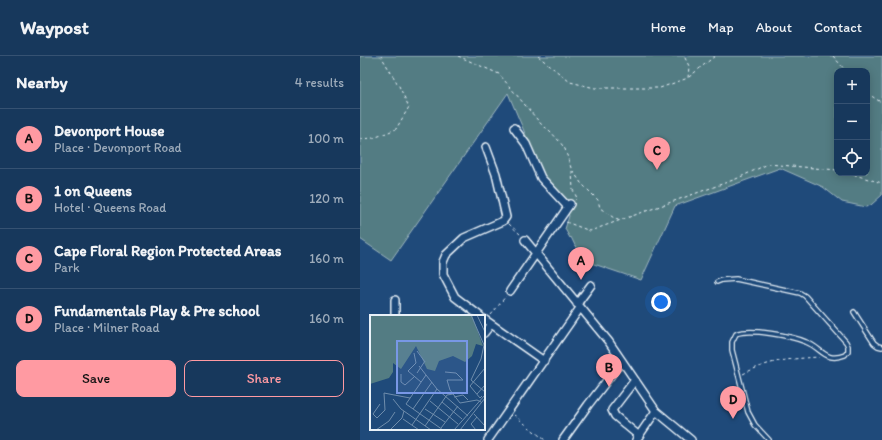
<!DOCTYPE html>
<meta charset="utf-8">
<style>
:root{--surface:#17385c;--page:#203f62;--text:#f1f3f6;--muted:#9eacbb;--line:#365272;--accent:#ff9aa2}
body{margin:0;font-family:Itim,sans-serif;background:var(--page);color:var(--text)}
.controls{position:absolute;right:12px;top:12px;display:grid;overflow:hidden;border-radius:8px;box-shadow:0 2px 10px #0003}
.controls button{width:36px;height:36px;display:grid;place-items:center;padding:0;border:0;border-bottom:1px solid var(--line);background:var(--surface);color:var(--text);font:20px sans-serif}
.you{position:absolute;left:301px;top:246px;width:14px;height:14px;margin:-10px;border:3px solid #fff;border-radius:50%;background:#1a73e8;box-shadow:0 0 0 6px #1a73e833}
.badge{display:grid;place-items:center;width:26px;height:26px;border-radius:50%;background:var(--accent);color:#111;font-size:13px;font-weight:700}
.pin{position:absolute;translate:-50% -33px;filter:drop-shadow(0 1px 2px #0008)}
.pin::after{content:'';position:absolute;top:21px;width:14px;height:12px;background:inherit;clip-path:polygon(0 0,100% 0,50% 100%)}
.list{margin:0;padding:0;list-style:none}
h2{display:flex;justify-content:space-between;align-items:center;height:52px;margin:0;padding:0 16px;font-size:17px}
h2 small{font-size:13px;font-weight:400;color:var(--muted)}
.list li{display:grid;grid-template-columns:26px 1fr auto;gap:12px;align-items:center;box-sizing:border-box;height:60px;padding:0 16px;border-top:1px solid var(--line)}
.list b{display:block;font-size:15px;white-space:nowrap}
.list p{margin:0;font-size:13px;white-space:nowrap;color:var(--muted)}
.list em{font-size:13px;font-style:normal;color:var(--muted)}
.actions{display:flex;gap:8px;padding:12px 16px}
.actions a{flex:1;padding:9px 0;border:1px solid var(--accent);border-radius:8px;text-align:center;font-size:14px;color:var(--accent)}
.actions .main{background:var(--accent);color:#111}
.icon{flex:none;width:22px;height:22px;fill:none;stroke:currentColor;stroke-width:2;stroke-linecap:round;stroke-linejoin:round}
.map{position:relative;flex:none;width:522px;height:384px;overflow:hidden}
header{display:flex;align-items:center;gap:24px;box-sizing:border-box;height:56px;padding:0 20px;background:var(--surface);border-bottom:1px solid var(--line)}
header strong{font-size:19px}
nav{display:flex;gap:22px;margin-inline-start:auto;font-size:14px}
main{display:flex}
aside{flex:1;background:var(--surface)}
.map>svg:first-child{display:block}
.green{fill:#537c83;stroke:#9eb6be;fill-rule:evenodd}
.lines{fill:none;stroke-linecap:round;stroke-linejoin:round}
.lane-casing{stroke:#e8f1f8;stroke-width:6}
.street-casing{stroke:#e8f1f8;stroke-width:10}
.path{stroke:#e8f1f8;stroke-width:1;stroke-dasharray:3 3;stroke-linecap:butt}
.lane{stroke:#1f4a7a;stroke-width:3.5}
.street{stroke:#1f4a7a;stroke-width:7}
.inset-road{fill:none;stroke:#6f8dac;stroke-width:1}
.view{fill:#7897e6;fill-opacity:0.15;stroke:#7897e6;stroke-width:2}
.inset-edge{fill:none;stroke:#e8f1f8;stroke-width:2}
</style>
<header>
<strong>Waypost</strong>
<nav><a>Home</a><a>Map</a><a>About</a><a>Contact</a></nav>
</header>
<main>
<aside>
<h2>Nearby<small>4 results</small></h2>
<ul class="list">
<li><span class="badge">A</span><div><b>Devonport House</b><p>Place · Devonport Road</p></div><em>100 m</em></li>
<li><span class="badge">B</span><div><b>1 on Queens</b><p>Hotel · Queens Road</p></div><em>120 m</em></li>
<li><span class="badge">C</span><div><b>Cape Floral Region Protected Areas</b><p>Park</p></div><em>160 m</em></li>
<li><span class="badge">D</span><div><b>Fundamentals Play &amp; Pre school</b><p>Place · Milner Road</p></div><em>160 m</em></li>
</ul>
<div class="actions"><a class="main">Save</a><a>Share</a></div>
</aside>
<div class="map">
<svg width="522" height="384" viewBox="0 0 522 384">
<rect width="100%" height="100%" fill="#1f4a7a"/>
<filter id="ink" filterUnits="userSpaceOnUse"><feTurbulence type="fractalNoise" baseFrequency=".025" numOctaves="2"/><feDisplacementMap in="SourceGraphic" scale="8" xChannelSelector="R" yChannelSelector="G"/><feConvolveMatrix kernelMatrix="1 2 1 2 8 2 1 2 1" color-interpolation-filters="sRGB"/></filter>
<g filter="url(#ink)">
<!-- green -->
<path class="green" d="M0,0H522V139L511,149L506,151L482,146L463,131L420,112L315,150L281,224L222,204L211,181L210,182L205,173L209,160L205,147L185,125L148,37L31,204L0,183ZM477,15H507V117H477Z"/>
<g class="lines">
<defs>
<path id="lane" d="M357,226L362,224L376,223L440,237L445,240L486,286L488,290V295L485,299C465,307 462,292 446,286C432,280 390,272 376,278L372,286V294L388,356L395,369L409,384
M494,256L514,287L518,290L522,291"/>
<path id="street" d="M154,72L166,88L181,122L208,151
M165,184L249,286L296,355L331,384
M150,235L210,148
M35,244V260
M217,248L231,229
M120,260L95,241L83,218V206L86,199L104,182L143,165L146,161L136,118L126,91
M124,263L184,305
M124,277L131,268
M275,324L252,354L255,360L279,380
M128,384L220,252
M203,384L228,349L262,305
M276,384L296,355"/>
</defs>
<!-- lane casing -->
<use href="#lane" class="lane-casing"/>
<!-- street casing -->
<use href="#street" class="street-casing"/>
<!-- path -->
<path class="path" d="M98,0L139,18L181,68L190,75L200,86L205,93L212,115L213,134L217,142L215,144
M178,0L210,26L235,32H300L328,22L329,10L324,0
M473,0L486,15
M329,21L355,0
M507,37L522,47
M0,83L14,82L36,73L49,51L39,30L21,0
M213,115L221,127L238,144L240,152L254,162L260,165
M488,117L522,127
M206,166L230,175L376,123L408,108L477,114
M149,168L161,179
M131,259L146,240
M383,318C410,304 429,303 459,301
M154,359L185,384"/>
<!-- lane -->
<use href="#lane" class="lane"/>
<!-- street -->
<use href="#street" class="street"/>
</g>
</g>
<!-- overview -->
<g transform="translate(10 259)">
<rect width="115" height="115" fill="#1f4a7a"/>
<path d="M0,0H102L113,31L106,29L102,41L95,47L83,41L69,46L65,56L57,54L46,31L31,54L23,48V57L19,63L0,69Z" fill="#537c83"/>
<path class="inset-road" d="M101,0L114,30L111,44L101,65L115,77M107,0L115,17M47,36L55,47M44,38L46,48L38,56L51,67M49,51L67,74L98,101M75,57L86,58L93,65H77L80,75L90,88M47,58L55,46M31,59V67L35,70L44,62M56,60L36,89L73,115M107,79L115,70M112,81L110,83L100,71L115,53M84,82L93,80L98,85M23,84L31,94L61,115M60,86L88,109M72,87L92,104M90,88L107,85L111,87M10,89L3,99L7,103L15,95L14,78L40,83M43,94L62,67M55,94L75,107M104,99L115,111M33,104L49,115M42,110L67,74M55,111L77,80L83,79M71,113L88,91M6,115L19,106L25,97M20,115L32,103L34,96M84,115L115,80M90,115L115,83M106,115L101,109L107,102"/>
<path class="view" d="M27,26H97V78H27Z"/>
<rect width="115" height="115" class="inset-edge"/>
</g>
</svg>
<div class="controls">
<button>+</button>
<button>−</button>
<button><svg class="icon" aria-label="locate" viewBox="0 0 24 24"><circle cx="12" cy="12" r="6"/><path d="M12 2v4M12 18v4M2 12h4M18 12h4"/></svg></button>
</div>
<div class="you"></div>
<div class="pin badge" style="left:221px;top:224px">A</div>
<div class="pin badge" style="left:249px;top:331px">B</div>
<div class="pin badge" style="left:297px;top:114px">C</div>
<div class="pin badge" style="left:373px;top:363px">D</div>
</div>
</main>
